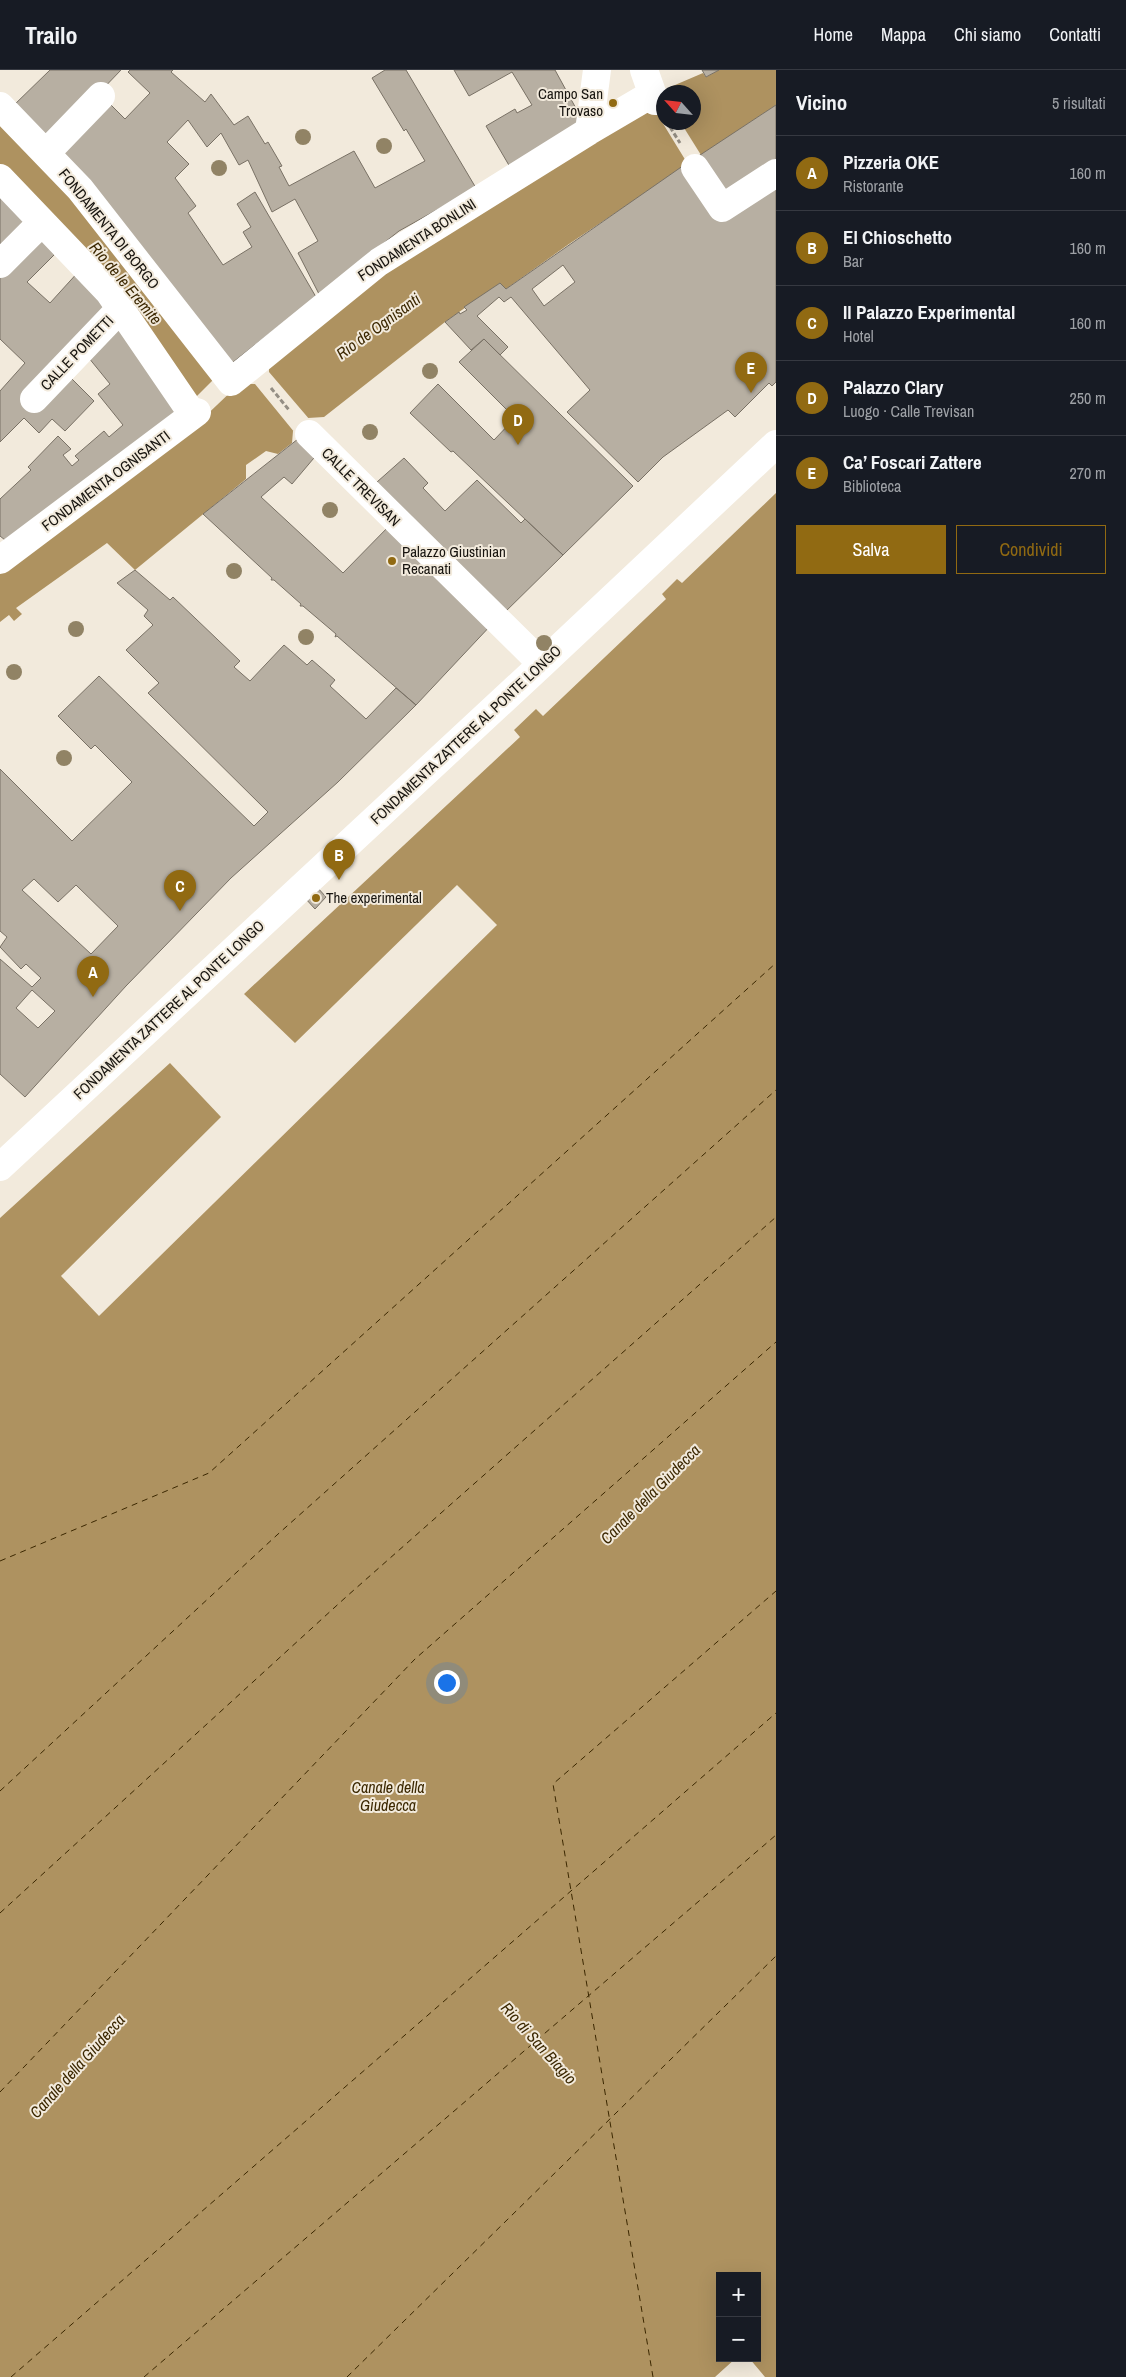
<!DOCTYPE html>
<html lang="it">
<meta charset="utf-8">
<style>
:root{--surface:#171b24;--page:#20242c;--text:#f1f3f6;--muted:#9ea1a6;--line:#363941;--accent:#916a12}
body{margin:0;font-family:"Archivo Narrow",sans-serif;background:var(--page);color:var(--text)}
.controls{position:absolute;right:15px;bottom:15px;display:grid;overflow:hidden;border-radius:0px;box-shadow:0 5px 20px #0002}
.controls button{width:45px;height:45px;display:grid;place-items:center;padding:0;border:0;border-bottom:1px solid var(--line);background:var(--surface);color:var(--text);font:25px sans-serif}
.compass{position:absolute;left:656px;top:15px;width:45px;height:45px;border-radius:50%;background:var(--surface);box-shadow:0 5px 20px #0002;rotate:297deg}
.you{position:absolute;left:446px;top:1612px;width:18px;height:18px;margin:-12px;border:4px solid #fff;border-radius:50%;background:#1a73e8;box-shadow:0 0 0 8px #1a73e833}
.badge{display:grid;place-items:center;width:32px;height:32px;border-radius:50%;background:var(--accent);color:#fff;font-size:16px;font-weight:700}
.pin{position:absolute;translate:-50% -41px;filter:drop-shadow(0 1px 2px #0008)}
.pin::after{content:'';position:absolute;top:26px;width:18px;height:15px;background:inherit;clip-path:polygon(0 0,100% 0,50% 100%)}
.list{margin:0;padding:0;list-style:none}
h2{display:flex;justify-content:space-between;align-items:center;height:65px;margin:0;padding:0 20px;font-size:21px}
h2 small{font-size:16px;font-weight:400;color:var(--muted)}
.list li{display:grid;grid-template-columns:32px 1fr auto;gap:15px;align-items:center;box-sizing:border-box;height:75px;padding:0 20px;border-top:1px solid var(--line)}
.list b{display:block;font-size:19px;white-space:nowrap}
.list p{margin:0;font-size:16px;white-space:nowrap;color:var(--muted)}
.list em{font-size:16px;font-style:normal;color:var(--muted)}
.actions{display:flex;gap:10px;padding:15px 20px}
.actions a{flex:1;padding:11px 0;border:1px solid var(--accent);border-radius:0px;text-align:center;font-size:18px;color:var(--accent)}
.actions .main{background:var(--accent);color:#fff}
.map{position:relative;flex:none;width:776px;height:2307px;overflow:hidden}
header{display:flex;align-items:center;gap:30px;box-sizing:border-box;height:70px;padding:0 25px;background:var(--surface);border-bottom:1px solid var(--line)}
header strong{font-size:24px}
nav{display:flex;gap:28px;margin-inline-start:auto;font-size:18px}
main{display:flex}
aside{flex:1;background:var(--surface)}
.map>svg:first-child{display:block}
.water{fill:#ae9260}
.pier{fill:#f2eadc}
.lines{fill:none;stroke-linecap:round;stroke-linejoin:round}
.ferry{stroke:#3b2700;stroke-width:1;stroke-dasharray:6 5;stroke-linecap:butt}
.building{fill:#b7afa2;stroke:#797165;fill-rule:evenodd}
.path{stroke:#948e84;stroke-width:3;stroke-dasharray:5 2.5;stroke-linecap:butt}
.minor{stroke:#fff;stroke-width:28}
.tree{fill:#918365}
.poi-dot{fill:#916a12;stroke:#f2eadc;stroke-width:2}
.labels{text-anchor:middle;stroke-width:4;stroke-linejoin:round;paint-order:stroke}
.poi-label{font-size:15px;fill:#17140f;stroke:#f2eadc;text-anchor:start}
.street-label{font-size:15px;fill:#17140f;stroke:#f2eadc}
.water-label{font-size:16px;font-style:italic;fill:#3b2700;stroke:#f2eadc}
</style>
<header>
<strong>Trailo</strong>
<nav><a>Home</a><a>Mappa</a><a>Chi siamo</a><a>Contatti</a></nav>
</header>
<main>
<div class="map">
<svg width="776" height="2307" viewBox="0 0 776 2307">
<rect width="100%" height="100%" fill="#f2eadc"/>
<!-- water -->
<path class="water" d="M719,0H776V35L569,174L506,219L500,213L445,252L324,347L308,348L293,361L292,373L278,384L266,381L246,395V409L135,500L107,473L16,538L22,544L14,551L9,545L0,552V500L196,355L0,97V42L241,313L255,314L269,302L268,289L458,151L651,34L664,52H694V22H666L668,18L703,3L706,7Z
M776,423V2307H765L749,2288H757V2206H720V2288H736L715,2307H0V1148L170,993L221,1047L61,1206L99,1246L497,855L457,815L295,973L244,924L520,667L514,660L536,639L543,646L666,529L662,524L677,509L682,513Z"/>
<!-- pier -->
<path class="pier" d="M663,26L664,52L681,53L701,85L689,96L651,34Z
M268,289L269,302L310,350L295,363L255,314L241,313L244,310L254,312L266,301Z
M218,305L238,315L196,355L191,332Z"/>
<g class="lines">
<!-- ferry -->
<path class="ferry" d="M0,1491L209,1403L776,893
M0,1721L277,1465L776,1020
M0,1843L346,1527L776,1147
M0,2022L415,1589L776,1272
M11,2307L776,1643
M144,2307L776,1765
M347,2307L776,1886
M653,2307L553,1714L776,1521"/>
</g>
<!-- building -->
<path class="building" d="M50,0H121L49,75L12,37Z
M130,0H173L171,2L205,32L211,24L234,55L248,46L265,74L268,72L282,96L279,97L289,116L354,81L375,118L425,91L406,59L404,61L372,8L385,0H406L476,118L399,161L319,224L298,183L318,171L295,129L272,142L248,90L239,95L221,63L207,77L188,50L167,72L189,94L175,108L196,136L188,143L223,195L252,177L243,162L251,157L237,134L255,122L316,227L223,300L53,79L104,28L125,49L150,23L128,2Z
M454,0H555L584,53L510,97L486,56L515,39L517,43L532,35L512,2L469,26Z
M702,0H719L706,7Z
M776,35V98L722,132L694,89Z
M687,93L723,144L776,108V312L772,316L769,313L735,347L728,340L663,387L638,412L567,342L590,320L511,227L504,232L499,227L477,246L508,277L500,285L484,269L471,280L445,252L459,242L460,244L467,240L464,237L500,213L506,219ZM563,195L575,212L544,236L532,219Z
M0,120L32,156L0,189Z
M37,161L59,180L27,212L50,233L80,200L112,241L65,302L94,331L65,361L52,349L39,363L24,348L0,372V321L25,293L0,269V198Z
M117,248L184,338L10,474L0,466V429L31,400L28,397L58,366L71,379L63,385L72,396L79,390L75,386L104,361L109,367L123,355L98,324L110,314L84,282Z
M484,269L633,416L563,485L453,381L451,382L410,343L438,314L494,370L515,348L459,292Z
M303,365L319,382L292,414L284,407L261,427L343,503L392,453L493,553L416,635L337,566L335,567L336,564L303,536H300L301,534L274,510H271L272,508L203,444Z
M404,388L428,413L423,418L445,441L477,410L521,453L525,449L563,485L500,547L368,420Z
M135,500L170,530L173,527L240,591L234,597L250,611L284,575L307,595L312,590L335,610L330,616L366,649L396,618L416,635L338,712L231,808L126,916L25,1027L0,1004V889L32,917L41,908L26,894L21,899L0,877L7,867L0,861V699L72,771L132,712L95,675L91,679L58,646L99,606L254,756L268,742L148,623L159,613L126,580L153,555L144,546L148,540L117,513ZM34,809L58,832L76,815L118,856L91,884L22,820ZM32,920L55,941L38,958L16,938Z
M317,817L326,827L315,839L305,828Z"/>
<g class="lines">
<!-- path -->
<path class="path" d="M670,57L680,73
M271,318L289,340"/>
<!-- minor -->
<path class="minor" d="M644,0L655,31
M0,36L80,119L231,312L379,192L589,61L652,24
M589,61L597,0
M47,82L101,26
M695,98L722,138L776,103
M0,108L109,222L193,345
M0,194L42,152
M34,329L121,238
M309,364L542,594
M0,490L197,342
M0,1097L542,594L776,374"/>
</g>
<!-- trees -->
<g class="tree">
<circle cx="303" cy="67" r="8"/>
<circle cx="384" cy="76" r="8"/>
<circle cx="219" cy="98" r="8"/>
<circle cx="430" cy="301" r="8"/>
<circle cx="370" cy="362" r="8"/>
<circle cx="330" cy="440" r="8"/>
<circle cx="234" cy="501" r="8"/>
<circle cx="76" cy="559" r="8"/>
<circle cx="306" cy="567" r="8"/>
<circle cx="544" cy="573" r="8"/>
<circle cx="14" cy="602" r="8"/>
<circle cx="64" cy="688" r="8"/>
</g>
<!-- markers -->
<g class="poi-dot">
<circle cx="613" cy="33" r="5"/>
<circle cx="392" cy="491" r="5"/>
<circle cx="316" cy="828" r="5"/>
</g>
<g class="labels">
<!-- poi labels -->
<g class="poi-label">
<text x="603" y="29" text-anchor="end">Campo San<tspan x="603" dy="17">Trovaso</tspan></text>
<text x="402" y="487">Palazzo Giustinian<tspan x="402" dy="17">Recanati</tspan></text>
<text x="326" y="833">The experimental</text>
</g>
<!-- street labels -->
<g class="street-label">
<text transform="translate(109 159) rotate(51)" y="5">FONDAMENTA DI BORGO</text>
<text transform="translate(417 170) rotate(-33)" y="5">FONDAMENTA BONLINI</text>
<text transform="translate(77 283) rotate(-46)" y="5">CALLE POMETTI</text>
<text transform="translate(106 411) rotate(-37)" y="5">FONDAMENTA OGNISANTI</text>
<text transform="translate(361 417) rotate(45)" y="5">CALLE TREVISAN</text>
<text transform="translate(466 665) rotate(-43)" y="5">FONDAMENTA ZATTERE AL PONTE LONGO</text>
<text transform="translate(169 940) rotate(-43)" y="5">FONDAMENTA ZATTERE AL PONTE LONGO</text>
</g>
<!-- water labels -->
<g class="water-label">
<text transform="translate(126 213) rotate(50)" y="6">Rio de le Eremite</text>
<text transform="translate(378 256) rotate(-36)" y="6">Rio de Ognisanti</text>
<text transform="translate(650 1424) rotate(-45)" y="6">Canale della Giudecca</text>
<text x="388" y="1723">Canale della<tspan x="388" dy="18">Giudecca</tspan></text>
<text transform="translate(539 1973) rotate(48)" y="6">Rio di San Biagio</text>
<text transform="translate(77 1996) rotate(-48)" y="6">Canale della Giudecca</text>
</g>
</g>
</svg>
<div class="controls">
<button>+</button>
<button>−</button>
</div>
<svg class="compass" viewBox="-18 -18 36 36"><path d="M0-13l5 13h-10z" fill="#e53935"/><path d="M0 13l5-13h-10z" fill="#9ea1a6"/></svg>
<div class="you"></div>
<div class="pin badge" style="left:93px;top:927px">A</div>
<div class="pin badge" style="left:339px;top:810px">B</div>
<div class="pin badge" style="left:180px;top:841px">C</div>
<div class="pin badge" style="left:518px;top:375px">D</div>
<div class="pin badge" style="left:751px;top:323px">E</div>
</div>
<aside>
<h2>Vicino<small>5 risultati</small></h2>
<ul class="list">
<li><span class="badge">A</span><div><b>Pizzeria OKE</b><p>Ristorante</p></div><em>160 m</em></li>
<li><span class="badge">B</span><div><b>El Chioschetto</b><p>Bar</p></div><em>160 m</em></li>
<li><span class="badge">C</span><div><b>Il Palazzo Experimental</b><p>Hotel</p></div><em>160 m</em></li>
<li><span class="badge">D</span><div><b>Palazzo Clary</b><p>Luogo · Calle Trevisan</p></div><em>250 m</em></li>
<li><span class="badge">E</span><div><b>Ca’ Foscari Zattere</b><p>Biblioteca</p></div><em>270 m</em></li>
</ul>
<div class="actions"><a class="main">Salva</a><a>Condividi</a></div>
</aside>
</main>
